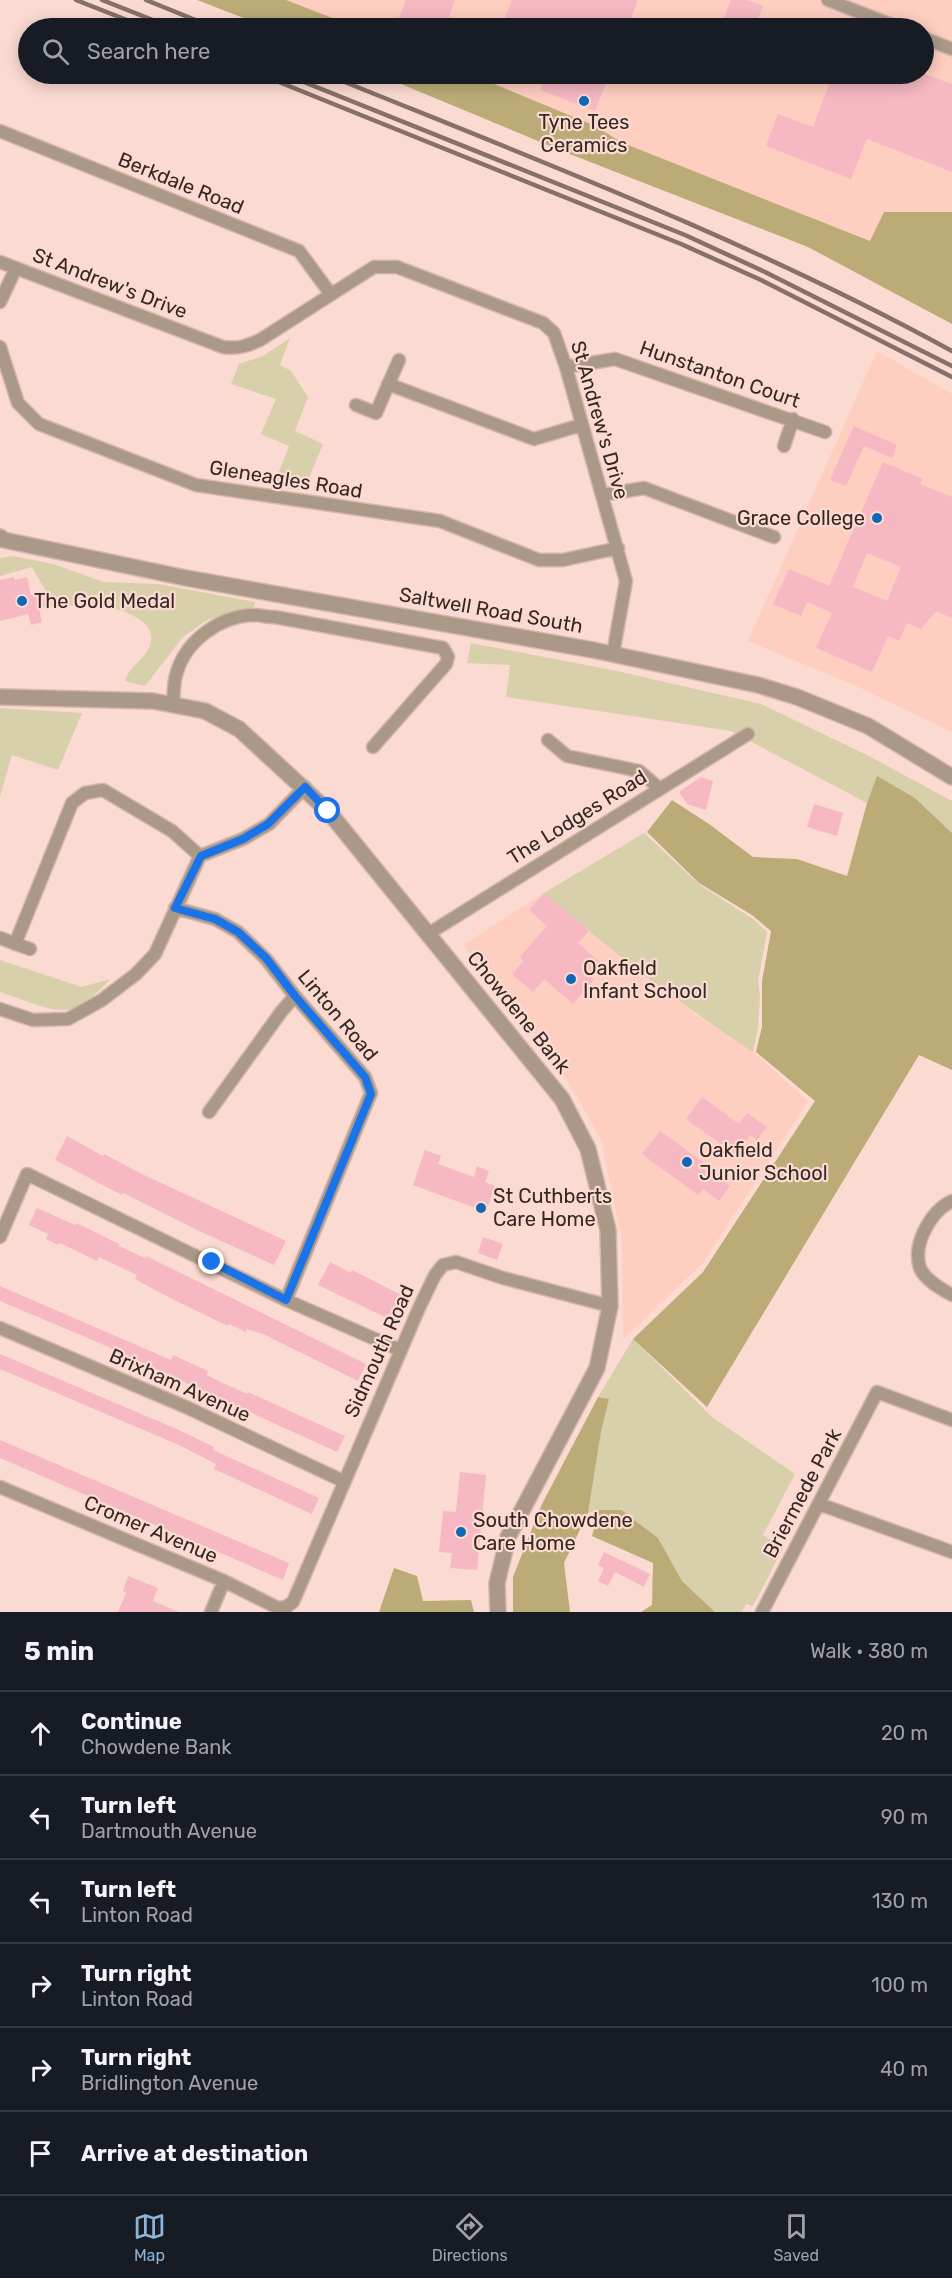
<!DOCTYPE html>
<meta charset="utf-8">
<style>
:root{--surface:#171b24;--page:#20242c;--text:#f1f3f6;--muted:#9ea1a6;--line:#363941;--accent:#8cb4d8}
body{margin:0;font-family:Rubik,sans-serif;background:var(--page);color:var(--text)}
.stop{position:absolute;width:18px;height:18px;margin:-14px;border:4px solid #1a73e8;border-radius:50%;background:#fff}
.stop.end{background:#1a73e8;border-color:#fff;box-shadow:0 2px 6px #0008}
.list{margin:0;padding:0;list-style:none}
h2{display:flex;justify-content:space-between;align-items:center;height:78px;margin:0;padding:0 24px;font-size:26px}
h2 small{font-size:20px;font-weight:400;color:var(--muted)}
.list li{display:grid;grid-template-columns:39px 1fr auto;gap:18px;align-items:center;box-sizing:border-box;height:84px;padding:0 24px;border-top:2px solid var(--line)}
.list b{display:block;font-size:22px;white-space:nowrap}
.list p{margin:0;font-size:20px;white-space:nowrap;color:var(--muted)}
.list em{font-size:20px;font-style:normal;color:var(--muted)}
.icon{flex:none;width:33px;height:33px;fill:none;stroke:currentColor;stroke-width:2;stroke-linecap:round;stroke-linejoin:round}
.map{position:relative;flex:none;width:952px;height:1612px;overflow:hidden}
.search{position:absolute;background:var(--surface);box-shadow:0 3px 15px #0003;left:18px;right:18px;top:18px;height:66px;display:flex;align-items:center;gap:15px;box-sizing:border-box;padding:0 21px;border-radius:33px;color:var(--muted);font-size:22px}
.sheet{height:582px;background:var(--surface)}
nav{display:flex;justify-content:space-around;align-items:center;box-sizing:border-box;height:84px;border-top:2px solid var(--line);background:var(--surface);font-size:16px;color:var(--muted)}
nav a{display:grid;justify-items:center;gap:3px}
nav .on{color:var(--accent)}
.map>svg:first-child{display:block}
.built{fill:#fecec0}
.green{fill:#d8cfab}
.forest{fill:#bbac77}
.building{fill:#f6b8c2;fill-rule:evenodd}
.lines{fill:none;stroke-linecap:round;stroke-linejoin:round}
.minor-casing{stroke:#d3b6ae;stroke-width:15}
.tertiary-casing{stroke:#d3b6ae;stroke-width:18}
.minor{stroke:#ab9988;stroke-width:12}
.tertiary{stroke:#ab9988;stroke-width:15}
.rail{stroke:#867069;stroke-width:4.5}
.route{stroke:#1a73e8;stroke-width:8}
.poi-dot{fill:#1067b4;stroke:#fbdad1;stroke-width:2}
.labels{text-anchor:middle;stroke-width:4.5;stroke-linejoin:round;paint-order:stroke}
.poi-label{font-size:20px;fill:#352722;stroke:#fbdad1;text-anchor:start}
.street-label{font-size:20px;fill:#352722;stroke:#fbdad1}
</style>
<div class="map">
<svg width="952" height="1612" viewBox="0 0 952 1612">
<rect width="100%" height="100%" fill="#fbdad1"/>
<!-- built -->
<path class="built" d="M200,0H952V324L808,247L562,151L377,74H924V28H269Z
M877,351L952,394V732L852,684L748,641Z
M544,893L589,931L695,1014L753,1052L808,1101L703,1263L623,1339L622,1240L601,1140L577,1096L545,1049L523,1018L463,945Z"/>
<!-- green -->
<path class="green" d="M290,338L280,365L291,371L308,397L295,431L323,444L304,490L273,487L289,446L261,434L276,399L231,384L239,364L263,356Z
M13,556L53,564L104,582L158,584L255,602L254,607L207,620L183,637L145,686L125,681C130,664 148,658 151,642C153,632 147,624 139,619C112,602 83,603 52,608L46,591L32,567L0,576V558Z
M471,643L617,671L761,704L867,755L952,801V833L915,798L877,777L867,803L731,731L506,697L510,665L467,663Z
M0,708L82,713L58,770L12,755L0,796Z
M644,833L700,885L753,919L767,932L758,981L760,996L758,1028L753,1052C679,1004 610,950 544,893Z
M0,960L82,987L110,979C98,993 78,1012 59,1010C41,1008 18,998 0,992Z
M633,1339L712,1417L795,1474L763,1535L783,1548L753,1606L746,1604L742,1612H715L682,1581L658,1538L599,1510L588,1513L601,1432L609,1399L598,1397Z"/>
<!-- forest -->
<path class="forest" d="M197,0H286L358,28H270Z
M377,74H470L593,125L623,143L870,241L884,212H952V324L808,247L562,151Z
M877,776L915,798L952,833V1070L919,1055L707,1407L633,1339L703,1272L815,1101L756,1052L762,1027V981L771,931L752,915L699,883L647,832L672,800L709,824L753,857L797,859L847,876L867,803Z
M598,1397L609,1399L601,1432L588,1513L564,1563L570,1612H513V1577L541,1506Z
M599,1510H621L658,1538L682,1581L715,1612H641L652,1605L653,1563L592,1536Z
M394,1568L417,1576L423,1601L471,1600L474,1612H379Z"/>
<!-- building -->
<path class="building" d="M406,0H455L445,28H421L398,20Z
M512,0H638L627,28H501Z
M731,0H747L763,6L754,28H720Z
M547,74H610L595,111L540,90Z
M833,74H925L952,84V172L867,139L851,179L766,146L778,114L813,127Z
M854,426L897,445L892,458L864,446L846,486L830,480Z
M883,462L923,479L920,484L952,497V618L936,611L921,629L907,623L899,641L888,636L872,672L816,648L832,613L807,602L801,616L773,604L789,569L829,586ZM867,553L901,567L887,601L853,587Z
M14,577L15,580L27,577L31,595L42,593L46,606L39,608L42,622L31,625L28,614L0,621V580Z
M701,777L713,781L706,810L687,804L679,792Z
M814,804L843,813L837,836L807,827Z
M544,893L589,931L578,943L603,965L592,978L594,979L573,1004L544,979L533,992L512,974L523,961L520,957L547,926L529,910Z
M702,1097L739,1124L747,1113L767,1127L757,1140L750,1135L736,1155L686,1119Z
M660,1131L715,1171L714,1174L730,1186L719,1201L703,1189L698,1195L642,1154Z
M67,1136L103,1156L104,1154L142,1174L286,1241L274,1265L197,1230L123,1193L122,1195L55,1160Z
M425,1150L441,1156L438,1164L474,1177L477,1166L489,1171L485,1182L495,1186L486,1212L413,1185Z
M37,1208L75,1225L76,1223L97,1233L119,1244V1246L145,1258L146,1256L366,1364L358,1381L263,1334L247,1329L246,1332L229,1324L228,1326L172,1299L135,1279L137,1275L99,1257L97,1261L60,1243L58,1245L46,1239L48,1234L29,1225Z
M483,1237L503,1244L497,1260L478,1253Z
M330,1262L351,1273L352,1270L401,1295L389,1319L318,1285Z
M0,1286L171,1360L173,1355L208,1371L206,1375L247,1394L248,1392L345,1436L337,1452L95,1341L0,1301Z
M0,1354L179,1430L214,1447L213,1450L319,1498L312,1514L214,1469L216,1464L179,1445L0,1369Z
M0,1440L289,1563L283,1580L0,1458Z
M460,1472L486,1475L477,1570L450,1568L452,1553L439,1552L443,1511L456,1512Z
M604,1552L650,1574L644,1587L615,1572L608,1586L598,1581L604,1568L598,1565Z
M128,1576L158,1588L153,1601L179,1612H118L126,1593L123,1591Z"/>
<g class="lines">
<defs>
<path id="minor" d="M828,0L900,28
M924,38L952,49
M0,131L299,251L330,293
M0,262L223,347C238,349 247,346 260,340L374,267H397L543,323L554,333L566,367L626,581L613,654
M0,302L16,268
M0,347L18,403L39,424L196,485L440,521L539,560H563L618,548
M566,367L615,359L825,432
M388,384L534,439L581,425
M356,405L376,413L399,360
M784,446L793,419
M602,495L644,488L774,537
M173,705C174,694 173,682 177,672C186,641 219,617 251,615C259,615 267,617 275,617L443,648L448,657L446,664L373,747
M548,740L567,756L639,771L660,789
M175,908L215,919L238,932L266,959L295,996L365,1077L371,1093L286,1300
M428,934L748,734
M0,938L30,949
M15,944L72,803L85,793L103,790L172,831L200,856
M0,1009L33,1020L68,1019L102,1000L136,974L155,954L200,856L243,839L269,824L305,787
M209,1112L281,1012L295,996
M952,1201C931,1211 912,1244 920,1268C925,1280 941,1289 952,1295
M0,1237L27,1174L286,1300L400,1350
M0,1328L186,1407L343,1481
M0,1487L224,1581L278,1608L286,1607
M819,1504L952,1552
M211,1612L224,1581
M285,1612L286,1607L293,1602L419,1308L435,1275L443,1265L456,1262L503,1278L610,1306
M762,1612L877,1392L952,1420"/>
<path id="tertiary" d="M0,537L4,540L186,578L593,650L758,685L797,697L868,726L952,777
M0,697L153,701L205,711L239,729L328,811L562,1099L588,1149L608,1230L610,1306L597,1368L508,1537L497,1583L498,1612"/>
</defs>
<!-- minor casing -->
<use href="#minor" class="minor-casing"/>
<!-- tertiary casing -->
<use href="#tertiary" class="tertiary-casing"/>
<!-- minor -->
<use href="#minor" class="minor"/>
<!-- tertiary -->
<use href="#tertiary" class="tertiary"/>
<!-- rail -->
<path class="rail" d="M76,0L147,28
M102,0L173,28
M146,0L215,28
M259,74L681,244L761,280L952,377
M284,74L685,235L765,272L952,366
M325,74C537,160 751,241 952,351"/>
</g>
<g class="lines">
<!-- route -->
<path class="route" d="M212,1262L286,1300L371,1094L365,1077L295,996L266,958L238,932L215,919L175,908L201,856L243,839L268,824L305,787L328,811"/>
</g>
<!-- markers -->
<g class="poi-dot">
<circle cx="584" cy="101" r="6"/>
<circle cx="877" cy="518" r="6"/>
<circle cx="22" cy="601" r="6"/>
<circle cx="571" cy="979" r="6"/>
<circle cx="687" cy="1162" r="6"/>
<circle cx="481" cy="1208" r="6"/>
<circle cx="461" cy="1532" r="6"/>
</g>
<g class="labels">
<!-- poi labels -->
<g class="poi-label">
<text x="584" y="129" text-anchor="middle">Tyne Tees<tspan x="584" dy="23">Ceramics</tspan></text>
<text x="865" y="525" text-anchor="end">Grace College</text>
<text x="34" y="608">The Gold Medal</text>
<text x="583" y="975">Oakfield<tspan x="583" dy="23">Infant School</tspan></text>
<text x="699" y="1157">Oakfield<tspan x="699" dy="23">Junior School</tspan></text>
<text x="493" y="1203">St Cuthberts<tspan x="493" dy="23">Care Home</tspan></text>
<text x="473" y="1527">South Chowdene<tspan x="473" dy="23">Care Home</tspan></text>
</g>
<!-- street labels -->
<g class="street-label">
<text transform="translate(181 183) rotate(22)" y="7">Berkdale Road</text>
<text transform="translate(110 283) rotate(21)" y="7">St Andrew's Drive</text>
<text transform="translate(720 374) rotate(19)" y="7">Hunstanton Court</text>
<text transform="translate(600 420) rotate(74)" y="7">St Andrew's Drive</text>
<text transform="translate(286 479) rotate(9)" y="7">Gleneagles Road</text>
<text transform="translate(491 610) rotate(10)" y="7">Saltwell Road South</text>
<text transform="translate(577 817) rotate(-32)" y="7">The Lodges Road</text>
<text transform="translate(519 1012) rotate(51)" y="7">Chowdene Bank</text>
<text transform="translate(338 1015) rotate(50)" y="7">Linton Road</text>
<text transform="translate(379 1351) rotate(-66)" y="7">Sidmouth Road</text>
<text transform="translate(180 1385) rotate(24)" y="7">Brixham Avenue</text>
<text transform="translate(802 1493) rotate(-62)" y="7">Briermede Park</text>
<text transform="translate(151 1529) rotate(23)" y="7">Cromer Avenue</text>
</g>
</g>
</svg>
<div class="stop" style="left:328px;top:811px"></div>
<div class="stop end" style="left:212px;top:1262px"></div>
<div class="search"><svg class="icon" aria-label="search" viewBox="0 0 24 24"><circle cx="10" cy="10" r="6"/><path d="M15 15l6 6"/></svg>Search here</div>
</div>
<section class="sheet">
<h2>5 min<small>Walk · 380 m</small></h2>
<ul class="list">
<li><svg class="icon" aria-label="ahead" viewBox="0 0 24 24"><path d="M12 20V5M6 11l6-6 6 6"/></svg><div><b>Continue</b><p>Chowdene Bank</p></div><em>20 m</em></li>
<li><svg class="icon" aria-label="left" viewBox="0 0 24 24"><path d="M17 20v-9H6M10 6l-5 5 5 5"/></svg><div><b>Turn left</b><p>Dartmouth Avenue</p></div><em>90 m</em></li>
<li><svg class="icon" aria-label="left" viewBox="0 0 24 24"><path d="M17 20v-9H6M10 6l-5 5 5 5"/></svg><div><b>Turn left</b><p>Linton Road</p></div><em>130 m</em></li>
<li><svg class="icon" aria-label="right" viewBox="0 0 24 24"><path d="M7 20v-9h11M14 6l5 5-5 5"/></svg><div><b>Turn right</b><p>Linton Road</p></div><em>100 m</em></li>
<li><svg class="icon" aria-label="right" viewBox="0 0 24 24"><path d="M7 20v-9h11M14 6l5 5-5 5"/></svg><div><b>Turn right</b><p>Bridlington Avenue</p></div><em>40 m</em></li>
<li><svg class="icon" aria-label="arrive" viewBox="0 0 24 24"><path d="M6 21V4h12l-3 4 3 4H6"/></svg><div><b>Arrive at destination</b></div></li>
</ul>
</section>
<nav>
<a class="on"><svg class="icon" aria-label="map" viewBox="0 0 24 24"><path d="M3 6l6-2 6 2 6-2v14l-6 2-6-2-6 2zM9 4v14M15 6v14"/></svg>Map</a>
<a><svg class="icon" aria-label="directions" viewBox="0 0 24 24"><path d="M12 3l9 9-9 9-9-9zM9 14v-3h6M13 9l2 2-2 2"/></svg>Directions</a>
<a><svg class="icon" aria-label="saved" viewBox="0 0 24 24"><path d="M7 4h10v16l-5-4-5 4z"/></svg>Saved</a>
</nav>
